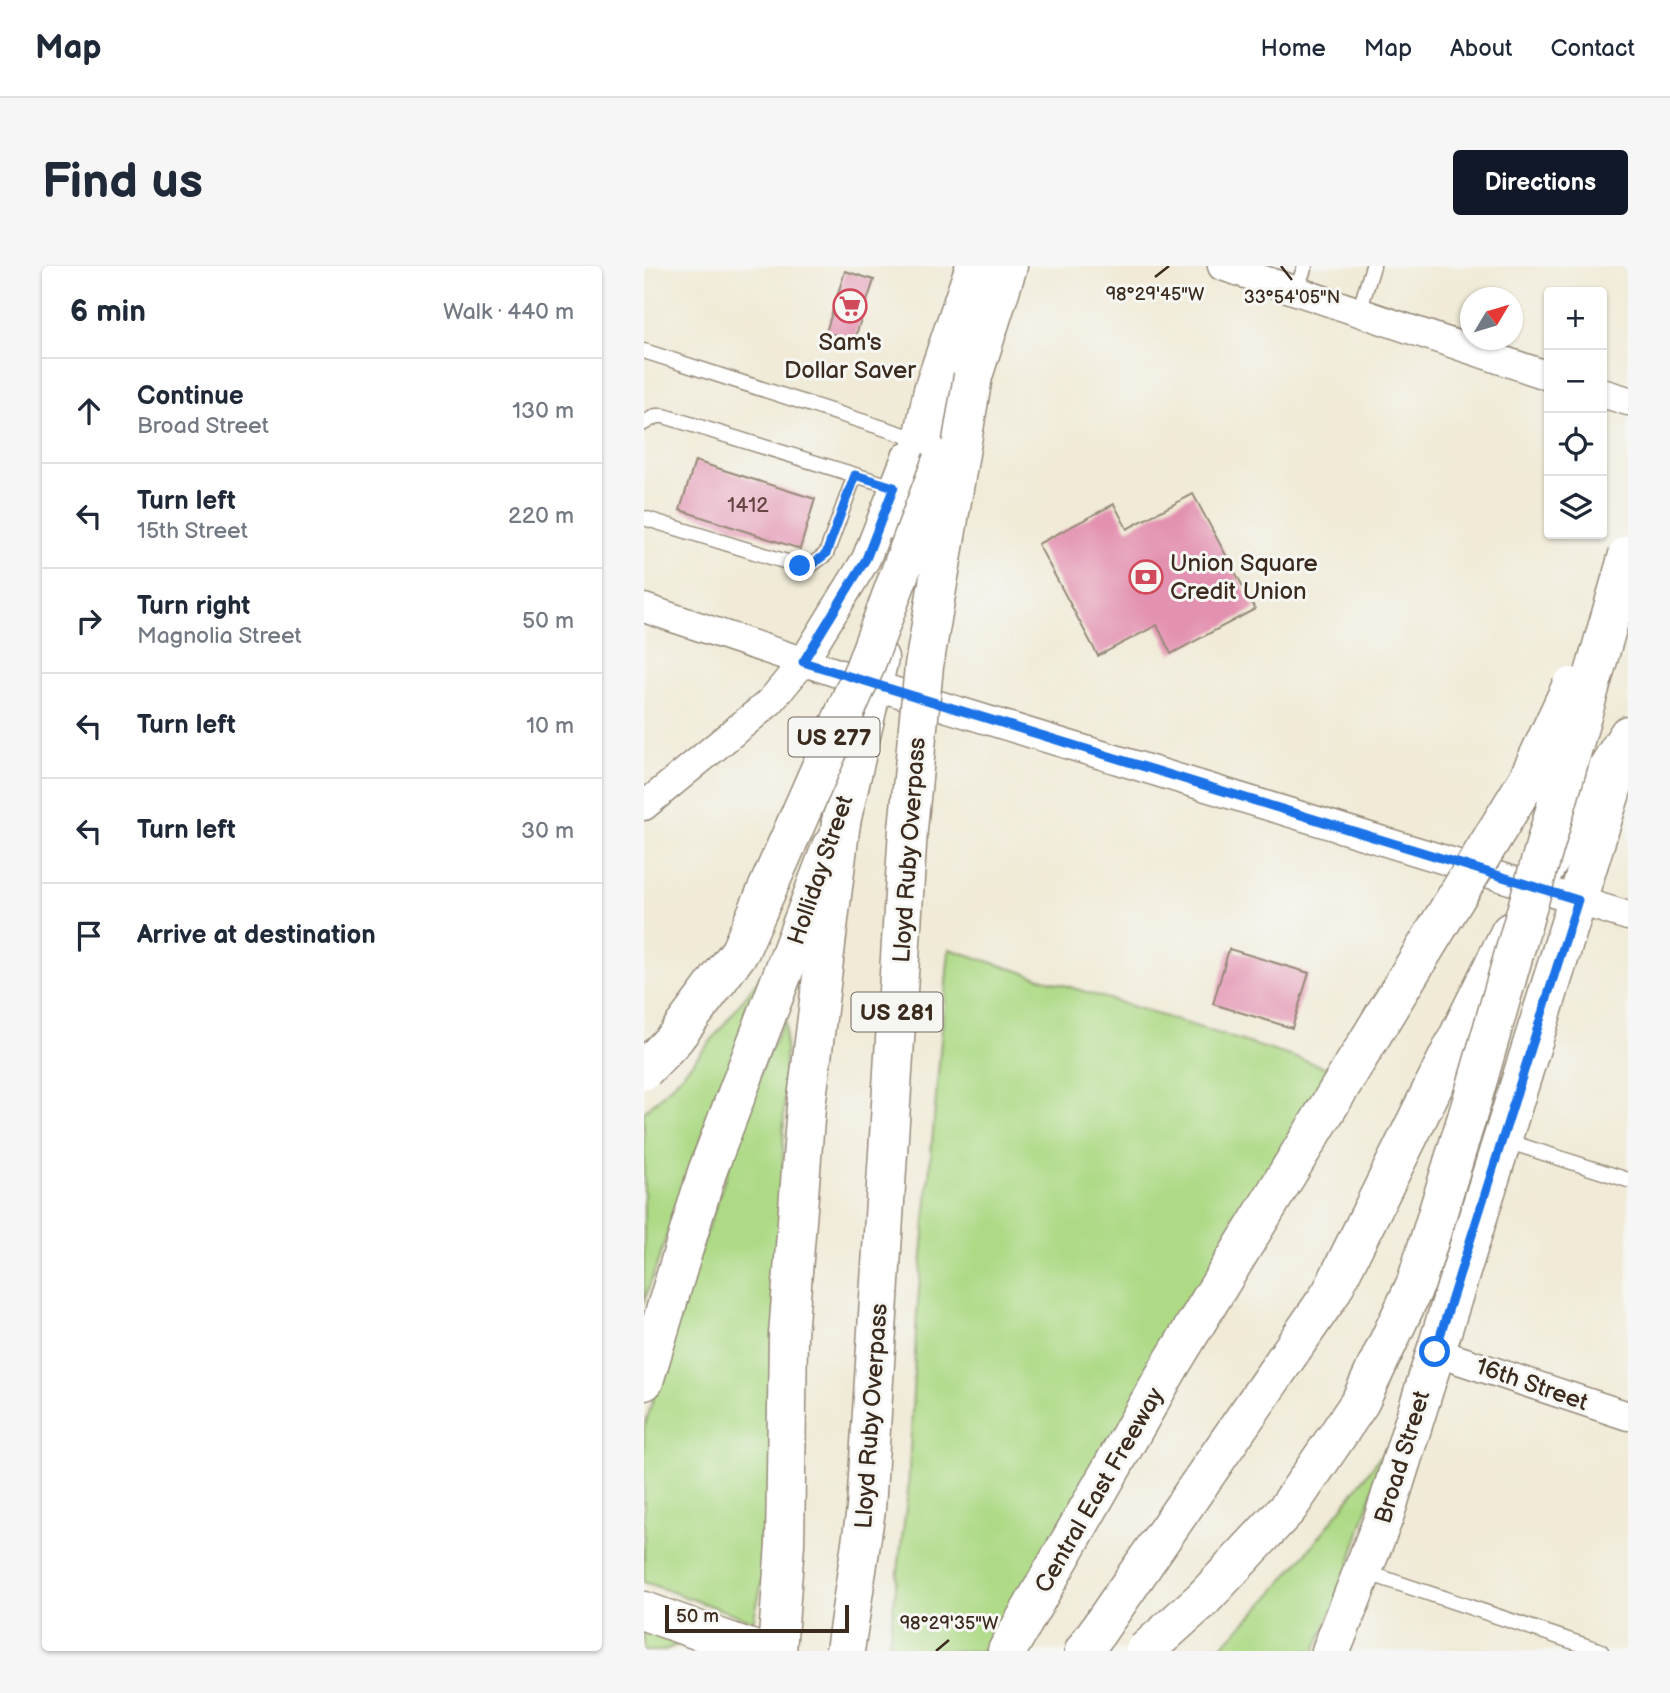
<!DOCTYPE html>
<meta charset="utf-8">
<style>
:root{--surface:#fff;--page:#f6f6f7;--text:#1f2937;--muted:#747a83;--line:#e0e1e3;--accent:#111827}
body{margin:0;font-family:"Balsamiq Sans",sans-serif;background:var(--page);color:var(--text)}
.controls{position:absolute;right:21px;top:21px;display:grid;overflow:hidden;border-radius:7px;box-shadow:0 2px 5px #0004}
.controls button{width:63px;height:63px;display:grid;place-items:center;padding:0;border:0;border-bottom:2px solid var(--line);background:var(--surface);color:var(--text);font:35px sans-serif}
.compass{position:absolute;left:816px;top:21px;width:63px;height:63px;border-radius:50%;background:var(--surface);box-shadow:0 2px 5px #0004;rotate:52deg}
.scale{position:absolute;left:21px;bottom:18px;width:184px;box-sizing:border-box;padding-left:7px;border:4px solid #3b2a1e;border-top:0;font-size:19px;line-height:24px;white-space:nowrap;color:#3b2a1e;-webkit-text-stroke:5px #f6f6f2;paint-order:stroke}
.stop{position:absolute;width:21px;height:21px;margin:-16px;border:5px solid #1a73e8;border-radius:50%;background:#fff}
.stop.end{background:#1a73e8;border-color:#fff;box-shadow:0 2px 7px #0008}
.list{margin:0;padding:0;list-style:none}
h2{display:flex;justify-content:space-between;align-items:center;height:91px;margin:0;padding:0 28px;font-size:30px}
h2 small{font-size:23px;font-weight:400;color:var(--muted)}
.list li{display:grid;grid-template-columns:46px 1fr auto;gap:21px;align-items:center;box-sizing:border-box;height:105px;padding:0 28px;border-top:2px solid var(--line)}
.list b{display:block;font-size:26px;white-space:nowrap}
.list p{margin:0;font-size:23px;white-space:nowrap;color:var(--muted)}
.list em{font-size:23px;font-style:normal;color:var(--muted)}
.icon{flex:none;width:38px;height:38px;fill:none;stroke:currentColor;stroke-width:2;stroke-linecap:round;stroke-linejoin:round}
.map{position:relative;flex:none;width:984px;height:1385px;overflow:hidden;border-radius:7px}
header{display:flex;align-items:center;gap:42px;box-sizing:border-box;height:98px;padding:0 35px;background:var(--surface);border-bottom:2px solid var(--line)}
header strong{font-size:33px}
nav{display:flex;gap:38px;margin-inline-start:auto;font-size:24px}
.intro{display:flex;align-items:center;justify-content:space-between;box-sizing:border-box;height:168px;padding:0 42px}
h1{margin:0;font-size:49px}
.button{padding:18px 32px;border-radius:7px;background:var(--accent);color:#fff;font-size:24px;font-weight:700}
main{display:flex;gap:42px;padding:0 42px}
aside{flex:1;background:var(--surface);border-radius:7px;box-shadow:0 2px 5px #0004}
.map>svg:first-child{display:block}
.green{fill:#aeda86;stroke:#748252;stroke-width:2}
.building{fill:#e391b0}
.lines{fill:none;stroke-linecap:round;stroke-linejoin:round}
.service-casing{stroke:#968a7a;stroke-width:17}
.minor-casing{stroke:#968a7a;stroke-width:31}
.secondary-casing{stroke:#968a7a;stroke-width:41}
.primary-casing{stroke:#968a7a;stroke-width:41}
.motorway-casing{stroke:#968a7a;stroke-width:41}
.service{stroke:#fff;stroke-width:14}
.minor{stroke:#fff;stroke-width:28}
.secondary{stroke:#fff;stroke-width:38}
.primary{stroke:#fff;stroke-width:38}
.motorway{stroke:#fff;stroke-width:38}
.motorway-bridge-casing{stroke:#968a7a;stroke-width:41;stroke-linecap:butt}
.motorway-bridge{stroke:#fff;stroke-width:38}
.route{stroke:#1a73e8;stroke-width:9}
.ticks{fill:none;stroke:#3b2a1e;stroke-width:2.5}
.labels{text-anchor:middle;stroke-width:6;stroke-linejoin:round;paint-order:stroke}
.number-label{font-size:21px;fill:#654442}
.shield{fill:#f6f6f2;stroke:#73675e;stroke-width:2}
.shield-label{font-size:23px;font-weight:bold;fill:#3b2a1e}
.poi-label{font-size:24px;fill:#3b2a1e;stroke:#f6f6f2}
.street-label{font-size:24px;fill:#3b2a1e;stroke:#f6f6f2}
.ticks-label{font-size:18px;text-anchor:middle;fill:#3b2a1e;stroke:#f6f6f2;stroke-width:6;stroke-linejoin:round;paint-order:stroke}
</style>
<header>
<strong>Map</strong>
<nav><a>Home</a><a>Map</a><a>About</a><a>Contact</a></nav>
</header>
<div class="intro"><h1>Find us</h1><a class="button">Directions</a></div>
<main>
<aside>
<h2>6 min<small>Walk · 440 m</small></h2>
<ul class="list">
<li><svg class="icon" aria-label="ahead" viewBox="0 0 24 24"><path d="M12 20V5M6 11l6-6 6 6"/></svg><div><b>Continue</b><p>Broad Street</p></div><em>130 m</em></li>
<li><svg class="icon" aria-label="left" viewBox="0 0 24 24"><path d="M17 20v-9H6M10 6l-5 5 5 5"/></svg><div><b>Turn left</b><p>15th Street</p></div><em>220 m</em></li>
<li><svg class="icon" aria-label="right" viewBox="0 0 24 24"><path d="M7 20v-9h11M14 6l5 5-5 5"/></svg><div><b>Turn right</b><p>Magnolia Street</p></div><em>50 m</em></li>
<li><svg class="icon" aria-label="left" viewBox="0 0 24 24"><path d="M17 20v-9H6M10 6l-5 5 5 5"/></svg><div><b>Turn left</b></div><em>10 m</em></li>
<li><svg class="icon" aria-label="left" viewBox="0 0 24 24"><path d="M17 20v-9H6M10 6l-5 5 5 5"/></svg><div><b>Turn left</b></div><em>30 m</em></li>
<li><svg class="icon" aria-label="arrive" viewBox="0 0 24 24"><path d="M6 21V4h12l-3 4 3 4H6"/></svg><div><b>Arrive at destination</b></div></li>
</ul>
</aside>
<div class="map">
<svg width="984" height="1385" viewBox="0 0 984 1385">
<rect width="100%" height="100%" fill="#f6f6f2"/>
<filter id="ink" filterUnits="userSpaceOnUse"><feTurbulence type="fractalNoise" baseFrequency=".0143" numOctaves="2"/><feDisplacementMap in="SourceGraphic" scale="14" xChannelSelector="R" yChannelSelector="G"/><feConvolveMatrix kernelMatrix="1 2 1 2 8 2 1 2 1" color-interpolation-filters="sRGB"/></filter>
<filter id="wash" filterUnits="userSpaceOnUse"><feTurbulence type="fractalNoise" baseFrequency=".00686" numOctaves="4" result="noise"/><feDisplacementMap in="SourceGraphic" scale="28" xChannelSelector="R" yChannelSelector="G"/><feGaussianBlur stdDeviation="1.57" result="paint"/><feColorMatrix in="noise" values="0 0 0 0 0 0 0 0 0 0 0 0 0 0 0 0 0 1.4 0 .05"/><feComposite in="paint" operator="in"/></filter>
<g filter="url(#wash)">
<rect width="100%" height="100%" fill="#f0ead6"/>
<!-- green -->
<path class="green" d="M138,681L51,888L0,1036V846C53,799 96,738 138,681Z
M305,683L697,806L347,1385H244L264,1225L273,1047Z
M142,751L131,1263L109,1355L0,1316V1162L48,1009L120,797Z
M743,1181L696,1328L671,1385H572C638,1324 690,1253 743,1181Z
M0,1353L37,1377L19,1385H0Z"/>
<g id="blocks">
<!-- building -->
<path class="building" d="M201,5L230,14L210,75L182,66Z
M51,195L171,233L156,283L36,244Z
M549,228L611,343L527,388L513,359L454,390L394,278L470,238L483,263Z
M585,683L665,707L648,762L569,738Z"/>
</g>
</g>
<g filter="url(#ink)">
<use href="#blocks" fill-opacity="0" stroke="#968a7a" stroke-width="2"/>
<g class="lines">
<defs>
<path id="service" d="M652,25L661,0
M715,46L729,0
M0,85L270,172
M0,157L12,150H20L250,221
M0,252L156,300H166L182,288L211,209
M859,874L984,914
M721,1306L957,1385"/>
<path id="minor" d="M578,0L905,110
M958,127L984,135
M0,342L229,419L984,650
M0,540L126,436L159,396L222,293L262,191
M791,1086L984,1150"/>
<path id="secondary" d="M0,1115L63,906L187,581
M0,1345L112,1385
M687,1385L740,1251L980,485"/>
<path id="primary" d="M261,261L289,124L331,0
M197,556L235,392"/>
<path id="motorway" d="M329,110L364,0
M898,607L984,469
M133,1385L141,1278L144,1069L162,841L197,556
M363,1385L526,1100
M440,1385L687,1027L866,666"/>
</defs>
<!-- service casing -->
<use href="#service" class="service-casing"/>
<!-- minor casing -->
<use href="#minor" class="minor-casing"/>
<!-- secondary casing -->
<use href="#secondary" class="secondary-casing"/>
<!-- primary casing -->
<use href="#primary" class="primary-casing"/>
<!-- motorway casing -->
<use href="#motorway" class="motorway-casing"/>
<!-- service -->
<use href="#service" class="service"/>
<!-- minor -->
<use href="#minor" class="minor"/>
<!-- secondary -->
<use href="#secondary" class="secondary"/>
<!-- primary -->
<use href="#primary" class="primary"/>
<!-- motorway -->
<use href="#motorway" class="motorway"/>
<defs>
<path id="motorway-bridge" d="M0,804L31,772L96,685L220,403L298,194
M526,1100L883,515L927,421
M201,1385L222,1243L264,563L280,400L329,110
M501,1385L559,1333L644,1242L716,1136L772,1017L827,838L984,289"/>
</defs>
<!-- motorway-bridge casing -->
<use href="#motorway-bridge" class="motorway-bridge-casing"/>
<!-- motorway-bridge -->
<use href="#motorway-bridge" class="motorway-bridge"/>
</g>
</g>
<g class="lines" filter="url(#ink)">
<!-- route -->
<path class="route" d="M156,300H166L182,288L211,209L250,221L222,293L159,396L934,634L791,1086"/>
</g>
<!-- ticks -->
<path class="ticks" d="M637,0L648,14M511,11L525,0M292,1385L305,1374"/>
<!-- icons -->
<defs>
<symbol id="supermarket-ring" viewBox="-11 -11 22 22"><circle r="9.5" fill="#f6f6f2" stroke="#d1495b" stroke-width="1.5"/><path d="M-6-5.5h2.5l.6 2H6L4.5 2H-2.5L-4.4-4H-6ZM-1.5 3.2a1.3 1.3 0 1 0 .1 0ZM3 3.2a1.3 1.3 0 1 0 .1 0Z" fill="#d1495b"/></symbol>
<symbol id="bank-ring" viewBox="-11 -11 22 22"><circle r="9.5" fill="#f6f6f2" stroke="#d1495b" stroke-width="1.5"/><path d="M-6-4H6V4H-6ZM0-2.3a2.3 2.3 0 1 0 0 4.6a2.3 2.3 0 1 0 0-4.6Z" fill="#d1495b"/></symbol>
</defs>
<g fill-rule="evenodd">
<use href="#supermarket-ring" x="187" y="21" width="38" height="38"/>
<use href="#bank-ring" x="483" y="292" width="38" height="38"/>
</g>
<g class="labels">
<!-- number labels -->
<g class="number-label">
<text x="104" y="246">1412</text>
</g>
<!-- shield labels -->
<g class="shield">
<rect x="144.5" y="451.5" width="91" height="39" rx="5"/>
<rect x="207.5" y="726.5" width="91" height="39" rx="5"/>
</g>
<g class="shield-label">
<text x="190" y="479">US 277</text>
<text x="253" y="754">US 281</text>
</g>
<!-- poi labels -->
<g class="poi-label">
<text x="206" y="84">Sam's<tspan x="206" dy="28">Dollar Saver</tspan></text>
<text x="526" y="305" text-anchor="start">Union Square<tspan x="526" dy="28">Credit Union</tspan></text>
</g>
<!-- street labels -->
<g class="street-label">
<text transform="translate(265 584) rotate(-86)" y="8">Lloyd Ruby Overpass</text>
<text transform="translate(176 604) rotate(-71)" y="8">Holliday Street</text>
<text transform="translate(888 1118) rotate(19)" y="8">16th Street</text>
<text transform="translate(227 1150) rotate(-86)" y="8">Lloyd Ruby Overpass</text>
<text transform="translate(758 1191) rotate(-73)" y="8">Broad Street</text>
<text transform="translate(455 1224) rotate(-60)" y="8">Central East Freeway</text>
</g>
</g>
<g class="ticks-label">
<text x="511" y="34">98°29'45"W</text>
<text x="648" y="37">33°54'05"N</text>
<text x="305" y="1363">98°29'35"W</text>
</g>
</svg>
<div class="controls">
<button>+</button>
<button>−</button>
<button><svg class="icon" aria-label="locate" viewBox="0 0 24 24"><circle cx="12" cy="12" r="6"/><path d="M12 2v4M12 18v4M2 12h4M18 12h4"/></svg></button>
<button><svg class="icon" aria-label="layers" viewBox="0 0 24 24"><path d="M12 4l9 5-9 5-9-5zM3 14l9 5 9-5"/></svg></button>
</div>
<svg class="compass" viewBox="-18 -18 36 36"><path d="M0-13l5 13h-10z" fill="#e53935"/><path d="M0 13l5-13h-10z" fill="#747a83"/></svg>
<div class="scale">50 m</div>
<div class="stop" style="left:791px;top:1086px"></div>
<div class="stop end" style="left:156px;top:300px"></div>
</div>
</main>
